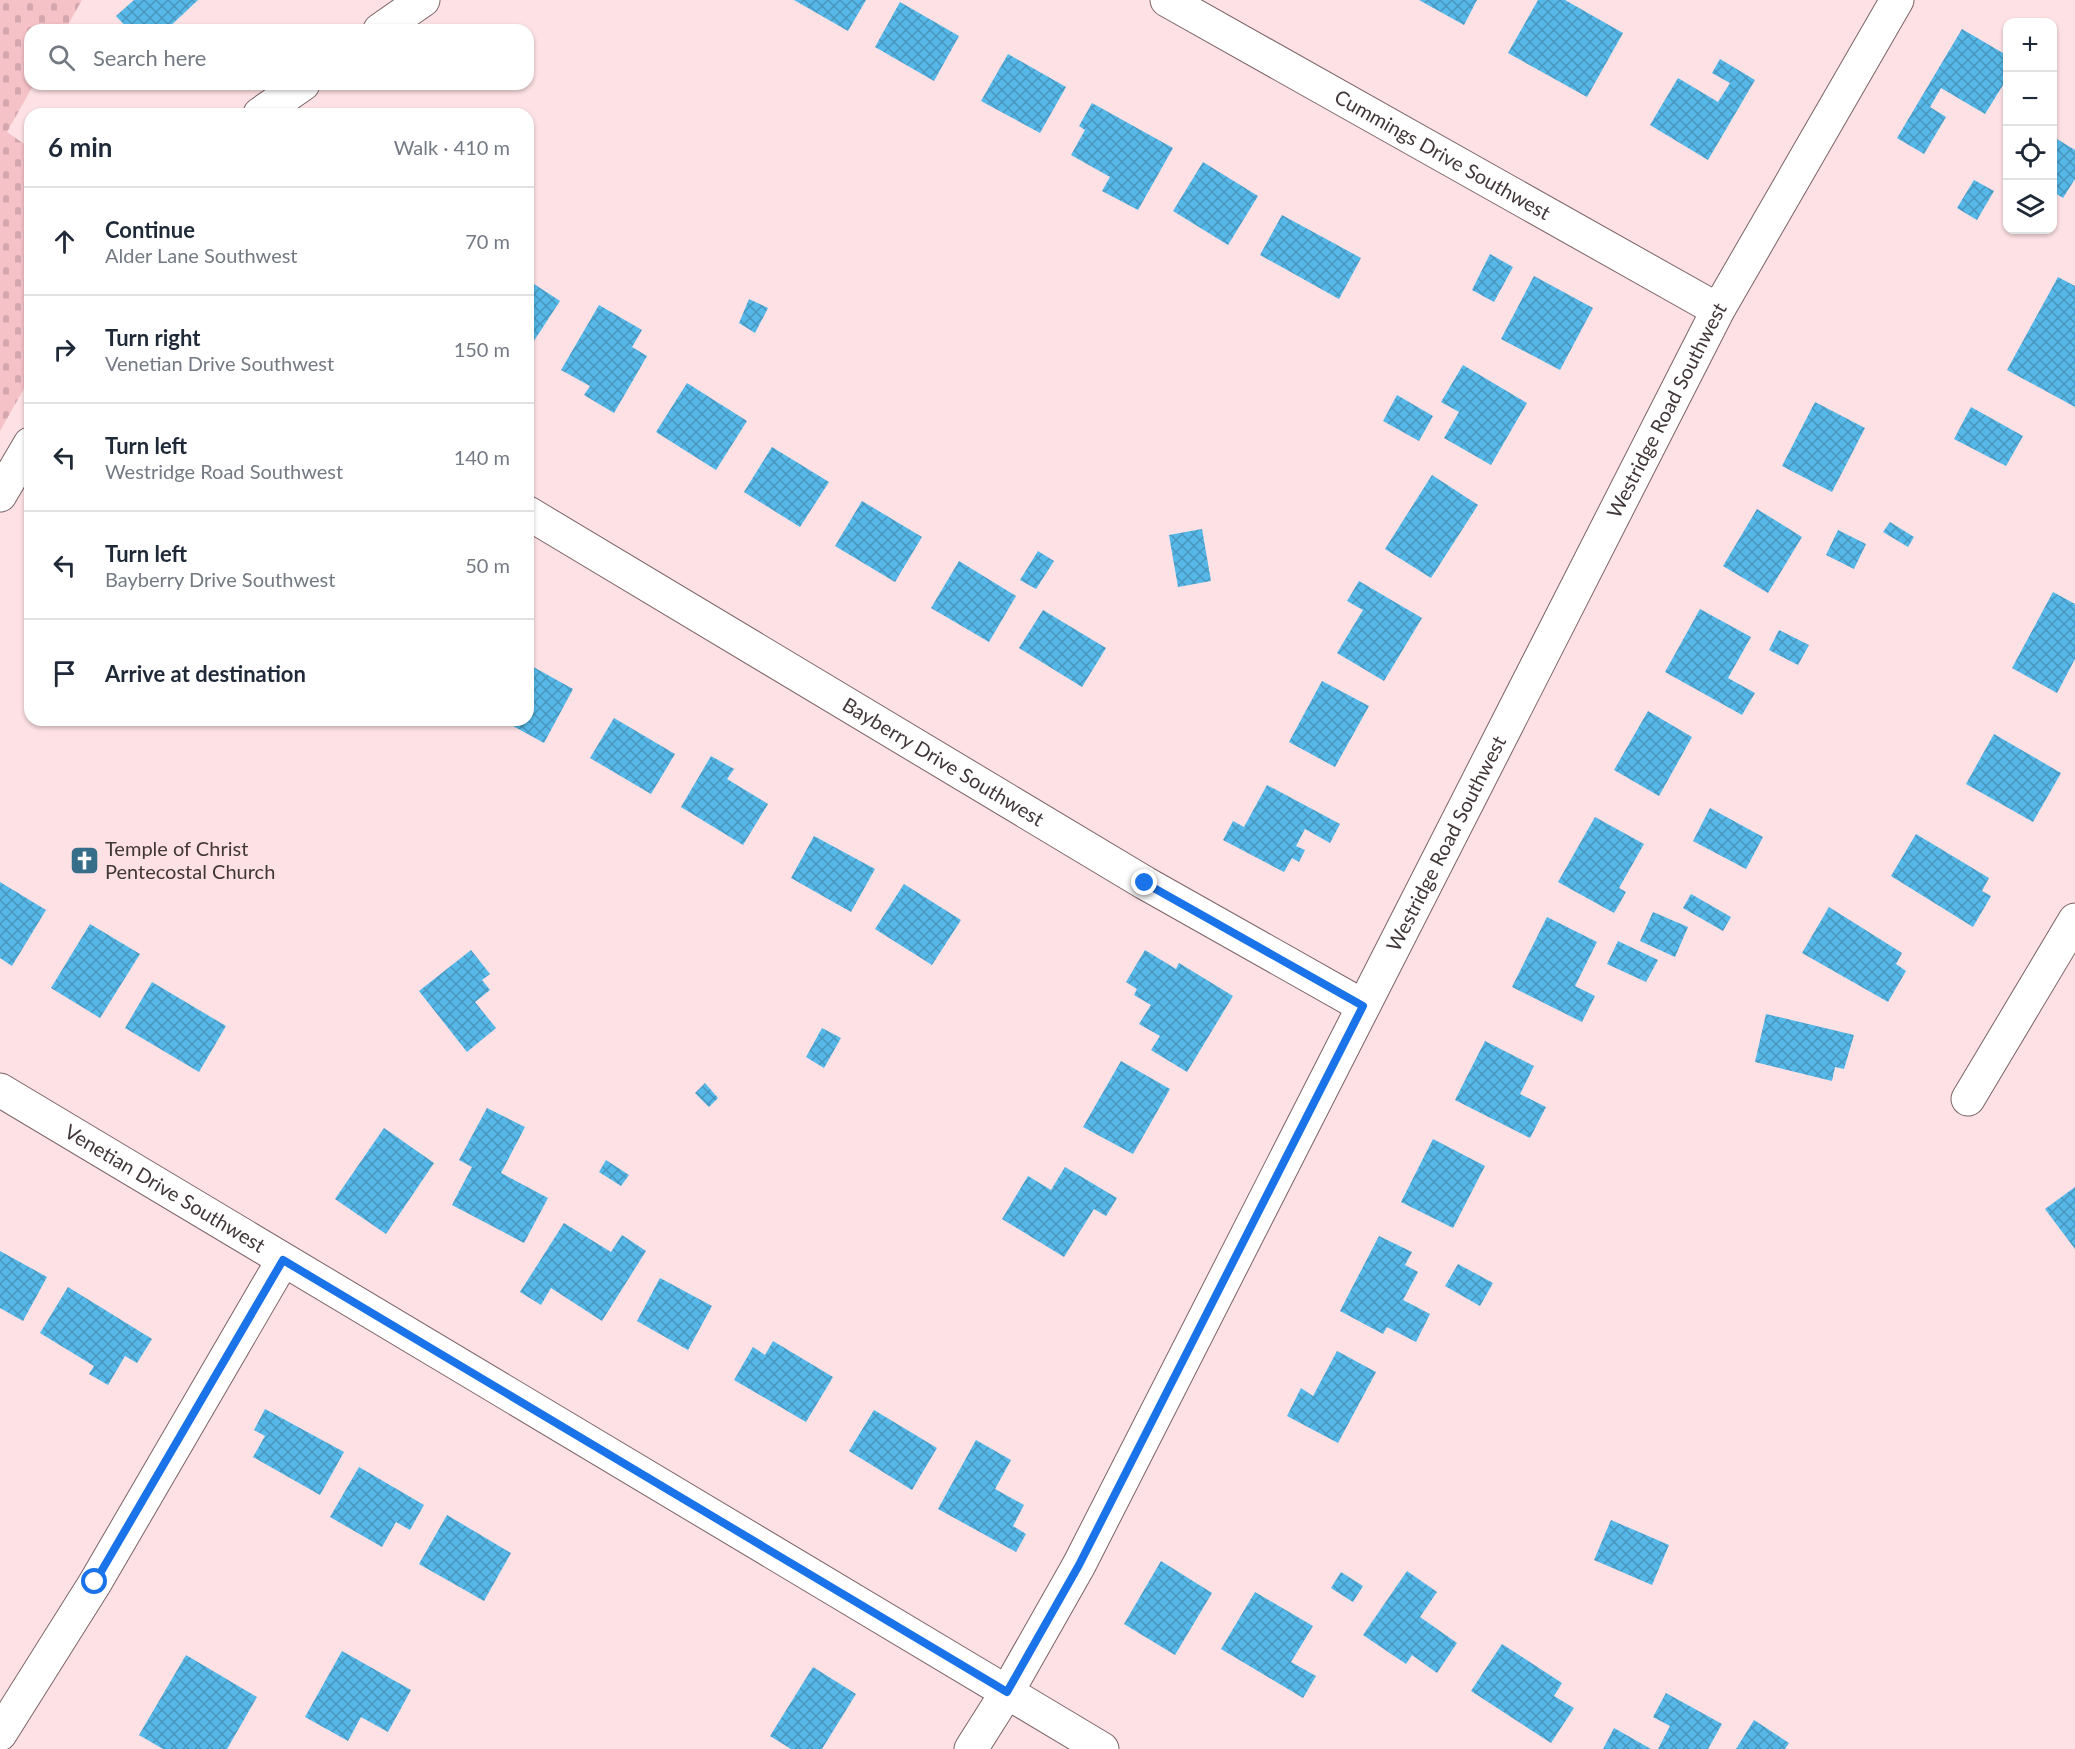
<!DOCTYPE html>
<meta charset="utf-8">
<style>
:root{--surface:#fff;--page:#f2f2f3;--text:#1f2937;--muted:#747a83;--line:#e0e1e3}
body{margin:0;font-family:Lato,sans-serif;background:var(--page);color:var(--text)}
.controls{position:absolute;right:18px;top:18px;display:grid;overflow:hidden;border-radius:12px;box-shadow:0 2px 4px #0004}
.controls button{width:54px;height:54px;display:grid;place-items:center;padding:0;border:0;border-bottom:2px solid var(--line);background:var(--surface);color:var(--text);font:30px sans-serif}
.stop{position:absolute;width:18px;height:18px;margin:-14px;border:4px solid #1a73e8;border-radius:50%;background:#fff}
.stop.end{background:#1a73e8;border-color:#fff;box-shadow:0 2px 6px #0008}
.list{margin:0;padding:0;list-style:none}
h2{display:flex;justify-content:space-between;align-items:center;height:78px;margin:0;padding:0 24px;font-size:26px}
h2 small{font-size:20px;font-weight:400;color:var(--muted)}
.list li{display:grid;grid-template-columns:39px 1fr auto;gap:18px;align-items:center;box-sizing:border-box;height:108px;padding:0 24px;border-top:2px solid var(--line)}
.list b{display:block;font-size:22px;white-space:nowrap}
.list p{margin:0;font-size:20px;white-space:nowrap;color:var(--muted)}
.list em{font-size:20px;font-style:normal;color:var(--muted)}
.icon{flex:none;width:33px;height:33px;fill:none;stroke:currentColor;stroke-width:2;stroke-linecap:round;stroke-linejoin:round}
.map{position:relative;flex:none;width:2075px;height:1749px;overflow:hidden}
.search{position:absolute;background:var(--surface);box-shadow:0 2px 4px #0004;left:24px;top:24px;width:510px;height:66px;display:flex;align-items:center;gap:15px;box-sizing:border-box;padding:0 21px;border-radius:18px;color:var(--muted);font-size:22px}
.panel{position:absolute;background:var(--surface);box-shadow:0 2px 4px #0004;left:24px;top:108px;width:510px;height:618px;border-radius:18px}
.map>svg:first-child{display:block}
.cemetery{fill:url(#cemetery-stones)}
.building{fill:url(#building-cross-hatch)}
.lines{fill:none;stroke-linecap:round;stroke-linejoin:round}
.minor-casing{stroke:#7b6366;stroke-width:35}
.minor{stroke:#fff;stroke-width:33}
.route{stroke:#1a73e8;stroke-width:8}
.labels{text-anchor:middle;stroke-width:4.5;stroke-linejoin:round;paint-order:stroke}
.street-label{font-size:20px;fill:#423738;stroke:#fde1e4}
.poi-label{font-size:20px;fill:#423738;stroke:#fde1e4;text-anchor:start}
</style>
<div class="map">
<svg width="2075" height="1749" viewBox="0 0 2075 1749">
<defs>
<pattern id="cemetery-stones" width="16" height="16" patternUnits="userSpaceOnUse" patternTransform="scale(1.5)"><rect width="16" height="16" fill="#f5c2c8"/><path d="M2 7V4a2 2 0 0 1 4 0v3zM10 15v-3a2 2 0 0 1 4 0v3z" fill="#d3a7ad"/></pattern>
<pattern id="building-cross-hatch" width="8" height="8" patternUnits="userSpaceOnUse" patternTransform="scale(1.5)"><rect width="8" height="8" fill="#55b8e8"/><path d="M0 0l8 8M0 8l8-8" fill="none" stroke="#4896bd"/></pattern>
</defs>
<rect width="100%" height="100%" fill="#fde1e4"/>
<!-- cemetery -->
<path class="cemetery" d="M0,0H82L65,30H30V84H34L7,132L30,148V378L0,431Z"/>
<!-- building -->
<path class="building" d="M134,0H198L166,30H129L116,16Z
M794,0H866L848,31Z
M1419,0H1477L1464,25Z
M1538,0H1565L1623,33L1587,97L1508,53Z
M900,2L959,36L934,81L875,47Z
M1962,29L2008,56V77L1985,114L1941,88L1930,107L1946,117L1924,154L1897,138Z
M1008,54L1066,87L1040,133L981,101Z
M1720,59L1755,80L1708,160L1650,125L1678,78L1718,102L1730,83L1712,73Z
M1092,103L1173,148L1138,210L1102,191L1110,177L1071,155L1085,130L1079,126Z
M2052,136L2075,150V179L2063,198L2052,191Z
M1203,162L1258,196L1228,245L1173,211Z
M1974,180L1994,191L1977,220L1957,208Z
M1282,215L1361,258L1339,299L1260,255Z
M1490,254L1513,267L1494,302L1472,290Z
M1534,276L1593,308L1560,370L1501,339Z
M2058,277L2075,286V407L2007,370Z
M528,280L560,301L528,350Z
M749,299L768,308L755,333L739,323Z
M599,305L642,330L632,347L647,356L614,413L584,395L590,386L561,370Z
M1463,365L1527,403L1491,465L1444,438L1459,412L1441,402Z
M687,383L747,421L716,470L656,432Z
M1397,395L1433,416L1419,441L1383,421Z
M1815,402L1865,428L1832,492L1782,466Z
M1971,407L2023,436L2006,466L1954,439Z
M772,447L829,482L800,527L744,492Z
M1432,475L1478,505L1431,578L1385,549Z
M862,501L922,537L895,582L835,546Z
M1757,509L1802,537L1768,593L1723,566Z
M1890,522L1914,537L1908,547L1883,532Z
M1202,529L1211,581L1178,587L1169,535Z
M1838,530L1866,544L1854,569L1826,555Z
M1038,551L1054,561L1036,589L1020,580Z
M959,561L1016,596L989,642L931,608Z
M1359,581L1422,618L1384,681L1337,653L1363,610L1347,601Z
M2053,592L2075,604V659L2057,693L2012,668Z
M1700,609L1751,637L1728,678L1755,693L1742,715L1665,672Z
M1043,610L1106,648L1082,687L1019,648Z
M1779,630L1809,645L1798,665L1769,650Z
M528,664L573,689L544,743L502,720H528Z
M1322,681L1369,706L1335,767L1289,742Z
M1648,711L1692,737L1659,796L1614,770Z
M614,718L675,754L651,794L590,758Z
M1994,734L2061,773L2033,822L1966,784Z
M711,756L734,769L727,779L768,804L743,845L681,807Z
M1267,785L1340,824L1330,843L1305,829L1296,846L1305,850L1299,862L1292,858L1284,872L1223,840L1233,821L1244,827Z
M1710,808L1763,837L1746,869L1693,841Z
M1595,817L1644,844L1619,888L1626,892L1614,913L1558,882Z
M1916,834L1989,878L1982,891L1991,896L1973,927L1891,876Z
M814,836L875,869L851,912L791,878Z
M0,882L46,910L12,966L0,958Z
M904,884L961,920L932,965L875,929Z
M1691,894L1731,917L1723,931L1683,908Z
M1829,907L1902,953L1896,964L1906,971L1888,1002L1802,953Z
M1653,912L1688,927L1675,957L1640,941Z
M1547,917L1597,942L1575,986L1595,996L1582,1022L1512,987Z
M90,924L140,954L100,1018L51,988Z
M1618,941L1658,960L1646,982L1607,964Z
M471,950L490,974L482,980L490,990L475,1002L496,1028L467,1052L419,991Z
M1145,950L1176,969L1179,963L1233,996L1187,1072L1151,1050L1160,1036L1139,1024L1151,1005L1134,995L1137,989L1126,982Z
M152,982L226,1026L199,1072L125,1028Z
M1766,1014L1854,1035L1844,1069L1835,1067L1832,1081L1755,1062Z
M822,1028L841,1038L824,1068L806,1057Z
M1485,1041L1534,1066L1520,1094L1546,1107L1530,1138L1455,1100Z
M1121,1061L1170,1089L1133,1154L1083,1127Z
M705,1083L718,1098L709,1107L695,1093Z
M487,1108L525,1127L501,1173L548,1198L524,1243L452,1205L472,1167L459,1160Z
M384,1128L434,1163L386,1234L335,1199Z
M1433,1139L1485,1166L1453,1228L1401,1202Z
M606,1160L629,1175L621,1186L599,1172Z
M1065,1167L1117,1198L1106,1216L1094,1209L1064,1257L1002,1219L1028,1176L1051,1190Z
M2075,1187V1249L2045,1209Z
M564,1223L611,1252L622,1235L646,1251L602,1321L551,1288L541,1305L520,1292Z
M1379,1236L1412,1252L1405,1265L1418,1272L1403,1300L1430,1314L1416,1342L1387,1327L1383,1334L1340,1311Z
M0,1251L47,1277L23,1321L0,1308Z
M1458,1264L1493,1283L1480,1306L1445,1286Z
M660,1278L712,1306L688,1350L637,1321Z
M68,1287L152,1339L137,1363L125,1356L108,1385L89,1374L94,1366L40,1333Z
M773,1341L833,1377L806,1422L734,1380L753,1347L765,1355Z
M1337,1351L1376,1372L1338,1443L1287,1416L1301,1388L1313,1396Z
M265,1409L344,1452L320,1495L253,1457L265,1436L254,1430Z
M874,1410L937,1448L912,1490L849,1451Z
M976,1440L1011,1460L995,1489L1024,1505L1013,1526L1026,1534L1016,1552L938,1509Z
M359,1467L424,1505L410,1530L396,1522L382,1547L330,1517Z
M447,1515L511,1553L484,1601L419,1564Z
M1611,1520L1669,1545L1652,1585L1594,1560Z
M1161,1561L1212,1593L1175,1655L1124,1624Z
M1407,1571L1437,1592L1420,1617L1457,1643L1437,1673L1412,1655L1406,1664L1363,1635Z
M1341,1572L1363,1586L1353,1602L1331,1588Z
M1255,1592L1313,1626L1291,1662L1316,1676L1303,1698L1221,1649Z
M1502,1644L1562,1683L1554,1696L1574,1708L1551,1743L1471,1691Z
M342,1651L411,1690L388,1732L361,1717L348,1741L305,1717Z
M186,1655L257,1697L227,1749H163L139,1735Z
M813,1667L856,1694L822,1749H791L770,1736Z
M1666,1693L1722,1724L1708,1749H1658L1670,1726L1653,1717Z
M1754,1720L1789,1743L1785,1749H1736Z
M1614,1728L1651,1749H1603Z"/>
<g class="lines">
<defs>
<g id="minor">
<path id="s1" d="M1167,0L1718,310"/>
<path d="M380,30L423,0"/>
<path d="M260,114L303,84"/>
<path d="M0,495L30,444"/>
<path id="s2" d="M528,513L1145,883L1363,1006"/>
<path id="s3" d="M0,1090L1102,1749"/>
<path d="M1968,1099L2075,920"/>
<path d="M0,1734L95,1583L283,1260"/>
<path id="s4" d="M971,1749L1007,1692L1079,1565L1718,310L1897,0"/>
</g>
</defs>
<!-- minor casing -->
<use href="#minor" class="minor-casing"/>
<!-- minor -->
<use href="#minor" class="minor"/>
</g>
<g class="lines">
<!-- route -->
<path class="route" d="M95,1582L283,1260L1007,1692L1079,1565L1363,1006L1145,883"/>
</g>
<!-- icons -->
<defs>
<symbol id="church-square" viewBox="-11 -11 22 22"><rect x="-9" y="-9" width="18" height="18" rx="4" fill="#366d88" stroke="#fde1e4"/><path d="M-1.2-6h2.4v3.5h3.3v2.4h-3.3V6h-2.4V-.1h-3.3v-2.4h3.3Z" fill="#fff"/></symbol>
</defs>
<g fill-rule="evenodd">
<use href="#church-square" x="68" y="844" width="33" height="33"/>
</g>
<g class="labels">
<!-- street labels -->
<g class="street-label">
<text dy="7" stroke="none"><textPath href="#s1" startOffset="316">Cummings Drive Southwest</textPath></text>
<text dy="7" stroke="none"><textPath href="#s4" startOffset="1509">Westridge Road Southwest</textPath></text>
<text dy="7" stroke="none"><textPath href="#s2" startOffset="484">Bayberry Drive Southwest</textPath></text>
<text dy="7" stroke="none"><textPath href="#s4" startOffset="1023">Westridge Road Southwest</textPath></text>
<text dy="7" stroke="none"><textPath href="#s3" startOffset="192">Venetian Drive Southwest</textPath></text>
</g>
<!-- poi labels -->
<g class="poi-label">
<text x="105" y="856">Temple of Christ<tspan x="105" dy="23">Pentecostal Church</tspan></text>
</g>
</g>
</svg>
<div class="controls">
<button>+</button>
<button>−</button>
<button><svg class="icon" aria-label="locate" viewBox="0 0 24 24"><circle cx="12" cy="12" r="6"/><path d="M12 2v4M12 18v4M2 12h4M18 12h4"/></svg></button>
<button><svg class="icon" aria-label="layers" viewBox="0 0 24 24"><path d="M12 4l9 5-9 5-9-5zM3 14l9 5 9-5"/></svg></button>
</div>
<div class="stop" style="left:95px;top:1582px"></div>
<div class="stop end" style="left:1145px;top:883px"></div>
<div class="search"><svg class="icon" aria-label="search" viewBox="0 0 24 24"><circle cx="10" cy="10" r="6"/><path d="M15 15l6 6"/></svg>Search here</div>
<section class="panel">
<h2>6 min<small>Walk · 410 m</small></h2>
<ul class="list">
<li><svg class="icon" aria-label="ahead" viewBox="0 0 24 24"><path d="M12 20V5M6 11l6-6 6 6"/></svg><div><b>Continue</b><p>Alder Lane Southwest</p></div><em>70 m</em></li>
<li><svg class="icon" aria-label="right" viewBox="0 0 24 24"><path d="M7 20v-9h11M14 6l5 5-5 5"/></svg><div><b>Turn right</b><p>Venetian Drive Southwest</p></div><em>150 m</em></li>
<li><svg class="icon" aria-label="left" viewBox="0 0 24 24"><path d="M17 20v-9H6M10 6l-5 5 5 5"/></svg><div><b>Turn left</b><p>Westridge Road Southwest</p></div><em>140 m</em></li>
<li><svg class="icon" aria-label="left" viewBox="0 0 24 24"><path d="M17 20v-9H6M10 6l-5 5 5 5"/></svg><div><b>Turn left</b><p>Bayberry Drive Southwest</p></div><em>50 m</em></li>
<li><svg class="icon" aria-label="arrive" viewBox="0 0 24 24"><path d="M6 21V4h12l-3 4 3 4H6"/></svg><div><b>Arrive at destination</b></div></li>
</ul>
</section>
</div>
